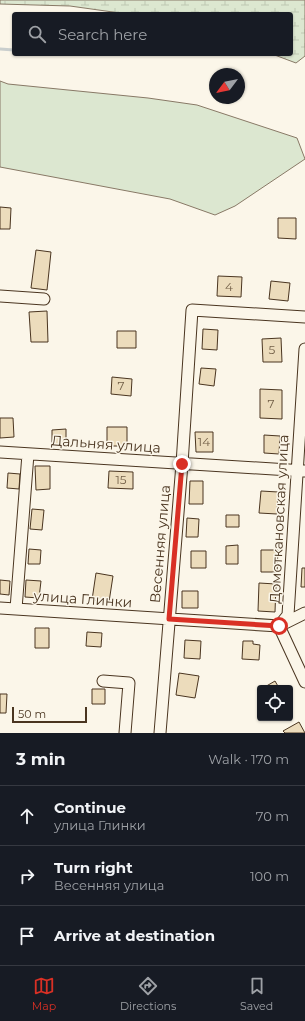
<!DOCTYPE html>
<meta charset="utf-8">
<style>
:root{--surface:#171b24;--page:#242831;--text:#f1f3f6;--muted:#9ea1a6;--line:#363941;--accent:#d93025}
body{margin:0;font-family:Montserrat,sans-serif;background:var(--page);color:var(--text)}
.controls{position:absolute;right:12px;bottom:12px;display:grid;overflow:hidden;border-radius:4px;box-shadow:0 1px 3px #0004}
.controls button{width:36px;height:36px;display:grid;place-items:center;padding:0;border:0;border-bottom:1px solid var(--line);background:var(--surface);color:var(--text);font:20px sans-serif}
.compass{position:absolute;left:209px;top:68px;width:36px;height:36px;border-radius:50%;background:var(--surface);box-shadow:0 1px 3px #0004;rotate:238deg}
.scale{position:absolute;left:12px;bottom:10px;width:75px;box-sizing:border-box;padding-left:4px;border:2px solid #4a3520;border-top:0;font-size:11px;line-height:14px;white-space:nowrap;color:#4a3520;-webkit-text-stroke:3px #fbf6e9;paint-order:stroke}
.stop{position:absolute;width:12px;height:12px;margin:-9px;border:3px solid #d93025;border-radius:50%;background:#fff}
.stop.end{background:#d93025;border-color:#fff;box-shadow:0 1px 4px #0008}
.list{margin:0;padding:0;list-style:none}
h2{display:flex;justify-content:space-between;align-items:center;height:52px;margin:0;padding:0 16px;font-size:17px}
h2 small{font-size:13px;font-weight:400;color:var(--muted)}
.list li{display:grid;grid-template-columns:26px 1fr auto;gap:12px;align-items:center;box-sizing:border-box;height:60px;padding:0 16px;border-top:1px solid var(--line)}
.list b{display:block;font-size:15px;white-space:nowrap}
.list p{margin:0;font-size:13px;white-space:nowrap;color:var(--muted)}
.list em{font-size:13px;font-style:normal;color:var(--muted)}
.icon{flex:none;width:22px;height:22px;fill:none;stroke:currentColor;stroke-width:2;stroke-linecap:round;stroke-linejoin:round}
.map{position:relative;flex:none;width:305px;height:733px;overflow:hidden}
.search{position:absolute;background:var(--surface);box-shadow:0 1px 3px #0004;left:12px;right:12px;top:12px;height:44px;display:flex;align-items:center;gap:10px;box-sizing:border-box;padding:0 14px;border-radius:4px;color:var(--muted);font-size:15px}
.sheet{height:232px;background:var(--surface)}
nav{display:flex;justify-content:space-around;align-items:center;box-sizing:border-box;height:56px;border-top:1px solid var(--line);background:var(--surface);font-size:11px;color:var(--muted)}
nav a{display:grid;justify-items:center;gap:2px}
nav .on{color:var(--accent)}
.map>svg:first-child{display:block}
.grass{fill:#dce7d0;stroke:#887966}
.wetland{fill:url(#wetland-marsh);stroke:#887966}
.lines{fill:none;stroke-linecap:round;stroke-linejoin:round}
.stream{stroke:#c9cecd;stroke-width:3}
.building{fill:#ecdcbc;stroke:#4a3520}
.minor-casing{stroke:#4a3520;stroke-width:13}
.minor{stroke:#fbf6e9;stroke-width:11}
.route{stroke:#d93025;stroke-width:5}
.labels{text-anchor:middle;stroke-width:3;stroke-linejoin:round;paint-order:stroke}
.number-label{font-size:12px;fill:#725f47}
.street-label{font-size:14px;fill:#4a3520;stroke:#fbf6e9}
</style>
<div class="map">
<svg width="305" height="733" viewBox="0 0 305 733">
<defs>
<pattern id="wetland-marsh" width="20" height="14" patternUnits="userSpaceOnUse"><rect width="20" height="14" fill="#dce7d0"/><path d="M1 5h8M5 5V1M11 12h8M15 12V8" fill="none" stroke="#bec7b2"/></pattern>
</defs>
<rect width="100%" height="100%" fill="#fbf6e9"/>
<!-- grass -->
<path class="grass" d="M0,81L8,84L148,98L197,105L297,138L305,159L235,206L215,215L170,199L0,167Z"/>
<!-- wetland -->
<path class="wetland" d="M0,0H305V56L296,63L272,54H291V14H127L70,6L0,4Z"/>
<g class="lines">
<!-- stream -->
<path class="stream" d="M0,49L14,50"/>
</g>
<!-- building -->
<path class="building" d="M0,207L11,208L10,229H0Z
M278,218H296V239L278,238Z
M36,250L51,252L47,290L31,288Z
M218,276L242,277L241,297L217,296Z
M271,281L290,283L288,301L269,299Z
M47,311L48,342H31L29,312Z
M203,329L218,330L217,350L202,349Z
M117,331H136V348H117Z
M281,338L282,362H263L262,339Z
M201,368L216,369L214,386L199,384Z
M112,377L132,379L131,396L111,394Z
M260,389L282,390V419L260,418Z
M0,418H13L14,437L0,438Z
M107,427H127V446H107Z
M66,429V446H52V430Z
M195,432H213V452H196Z
M264,435L280,436L279,454L264,453Z
M35,466H50V489L36,490Z
M109,471L133,472V489L108,488Z
M8,473L20,474L19,489L7,488Z
M190,481H203V504H189Z
M261,491L278,492L277,514L259,513Z
M32,509L44,510L42,530L30,529Z
M226,515H239V527H226Z
M187,518L199,519L198,537H186Z
M238,545V564H226V546Z
M29,549L41,550L40,564H28Z
M261,550H278L277,572H261Z
M191,551H206V568H191Z
M302,568H305V587H301Z
M96,573L113,576L109,602L92,600Z
M0,580L10,581L9,595L0,594Z
M26,580L41,581L39,598L25,597Z
M259,583L276,584L275,612L258,611Z
M182,591H198V608H182Z
M35,628H49V648H35Z
M87,632L102,633L101,647L86,646Z
M185,640L201,641L200,659L184,658Z
M243,641H253V644L260,645L259,660L242,659Z
M179,673L199,676L195,698L176,695Z
M275,681L279,688H263Z
M92,689H105V704H92Z
M0,694H7L6,713H0Z
M299,722L305,733H285L283,731Z"/>
<g class="lines">
<defs>
<path id="minor" d="M0,296L44,299
M305,349L288,615L279,626L305,682
M0,452L305,471
M0,608L279,626L305,613
M16,609L28,454
M103,681L129,683L125,733
M160,733L182,464L192,310L305,317"/>
</defs>
<!-- minor casing -->
<use href="#minor" class="minor-casing"/>
<!-- minor -->
<use href="#minor" class="minor"/>
</g>
<g class="lines">
<!-- route -->
<path class="route" d="M182,464L169,619L279,626"/>
</g>
<g class="labels">
<!-- number labels -->
<g class="number-label">
<text x="229" y="291">4</text>
<text x="272" y="354">5</text>
<text x="121" y="390">7</text>
<text x="271" y="408">7</text>
<text x="204" y="446">14</text>
<text x="121" y="484">15</text>
</g>
<!-- street labels -->
<g class="street-label">
<text transform="translate(106 444) rotate(4)" y="5">Дальняя улица</text>
<text transform="translate(279 519) rotate(-87)" y="5">Домоткановская улица</text>
<text transform="translate(160 544) rotate(-85)" y="5">Весенняя улица</text>
<text transform="translate(83 599) rotate(4)" y="5">улица Глинки</text>
</g>
</g>
</svg>
<div class="controls">
<button><svg class="icon" aria-label="locate" viewBox="0 0 24 24"><circle cx="12" cy="12" r="6"/><path d="M12 2v4M12 18v4M2 12h4M18 12h4"/></svg></button>
</div>
<svg class="compass" viewBox="-18 -18 36 36"><path d="M0-13l5 13h-10z" fill="#e53935"/><path d="M0 13l5-13h-10z" fill="#9ea1a6"/></svg>
<div class="scale">50 m</div>
<div class="stop" style="left:279px;top:626px"></div>
<div class="stop end" style="left:182px;top:464px"></div>
<div class="search"><svg class="icon" aria-label="search" viewBox="0 0 24 24"><circle cx="10" cy="10" r="6"/><path d="M15 15l6 6"/></svg>Search here</div>
</div>
<section class="sheet">
<h2>3 min<small>Walk · 170 m</small></h2>
<ul class="list">
<li><svg class="icon" aria-label="ahead" viewBox="0 0 24 24"><path d="M12 20V5M6 11l6-6 6 6"/></svg><div><b>Continue</b><p>улица Глинки</p></div><em>70 m</em></li>
<li><svg class="icon" aria-label="right" viewBox="0 0 24 24"><path d="M7 20v-9h11M14 6l5 5-5 5"/></svg><div><b>Turn right</b><p>Весенняя улица</p></div><em>100 m</em></li>
<li><svg class="icon" aria-label="arrive" viewBox="0 0 24 24"><path d="M6 21V4h12l-3 4 3 4H6"/></svg><div><b>Arrive at destination</b></div></li>
</ul>
</section>
<nav>
<a class="on"><svg class="icon" aria-label="map" viewBox="0 0 24 24"><path d="M3 6l6-2 6 2 6-2v14l-6 2-6-2-6 2zM9 4v14M15 6v14"/></svg>Map</a>
<a><svg class="icon" aria-label="directions" viewBox="0 0 24 24"><path d="M12 3l9 9-9 9-9-9zM9 14v-3h6M13 9l2 2-2 2"/></svg>Directions</a>
<a><svg class="icon" aria-label="saved" viewBox="0 0 24 24"><path d="M7 4h10v16l-5-4-5 4z"/></svg>Saved</a>
</nav>
